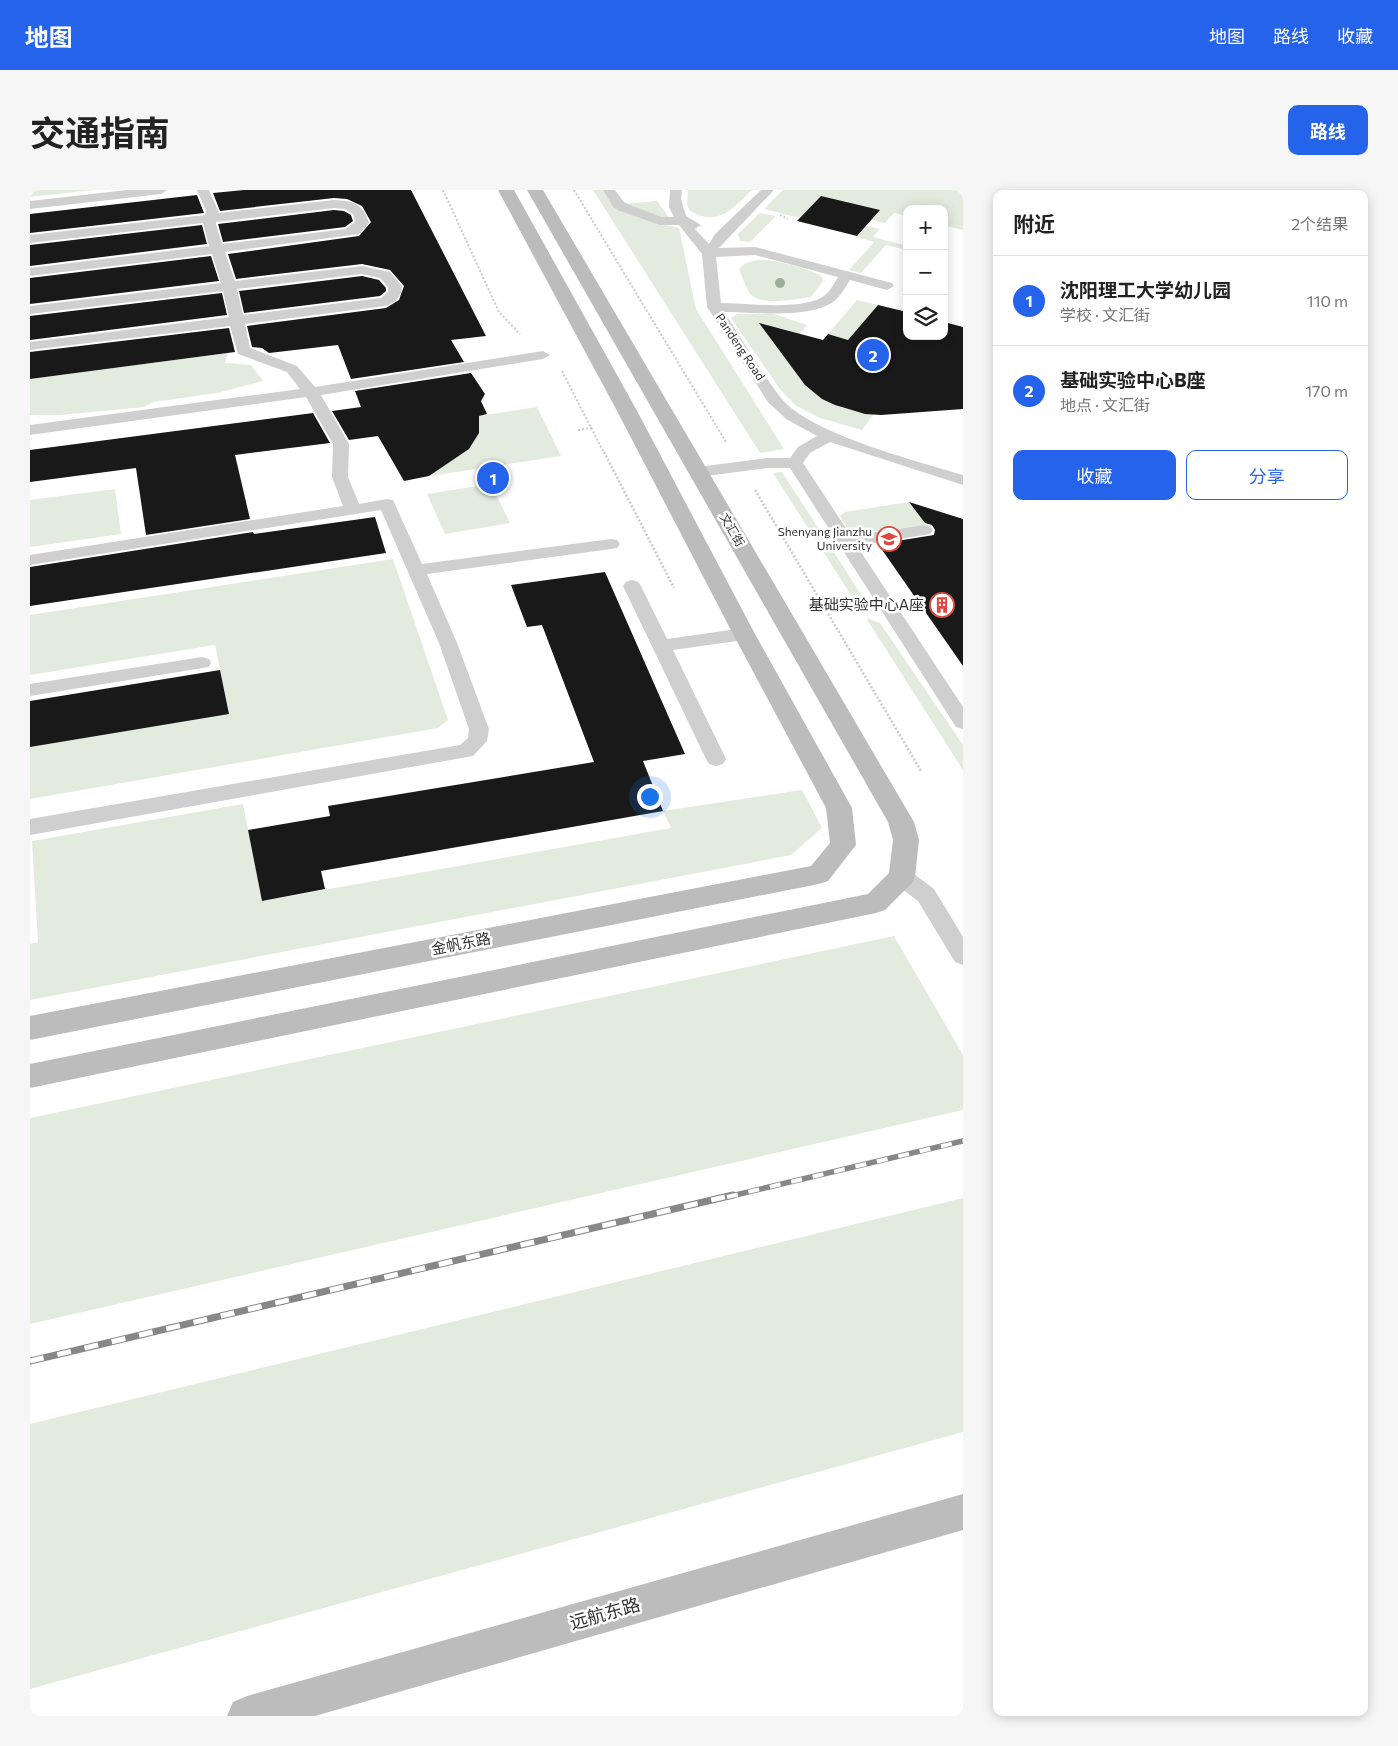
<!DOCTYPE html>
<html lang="zh">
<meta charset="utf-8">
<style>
:root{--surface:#fff;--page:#f6f6f6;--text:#222;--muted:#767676;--line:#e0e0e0;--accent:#2563eb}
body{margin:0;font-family:Commissioner,"Noto Sans SC",sans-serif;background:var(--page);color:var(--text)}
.controls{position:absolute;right:15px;top:15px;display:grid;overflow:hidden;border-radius:10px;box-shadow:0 2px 12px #0003}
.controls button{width:45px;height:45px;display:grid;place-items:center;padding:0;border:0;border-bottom:1px solid var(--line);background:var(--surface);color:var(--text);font:25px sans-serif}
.you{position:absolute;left:619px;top:606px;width:18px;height:18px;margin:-12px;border:4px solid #fff;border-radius:50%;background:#1a73e8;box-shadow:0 0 0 8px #1a73e833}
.badge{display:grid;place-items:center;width:32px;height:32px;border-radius:50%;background:var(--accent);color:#fff;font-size:16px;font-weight:700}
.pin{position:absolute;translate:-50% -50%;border:2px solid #fff;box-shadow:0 1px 5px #0006}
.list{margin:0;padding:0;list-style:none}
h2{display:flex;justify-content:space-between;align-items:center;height:65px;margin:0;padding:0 20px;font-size:21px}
h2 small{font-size:16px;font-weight:400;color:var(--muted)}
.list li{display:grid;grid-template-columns:32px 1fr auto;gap:15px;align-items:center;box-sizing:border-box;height:90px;padding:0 20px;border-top:1px solid var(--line)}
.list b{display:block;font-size:19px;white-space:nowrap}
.list p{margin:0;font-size:16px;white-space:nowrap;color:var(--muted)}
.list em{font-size:16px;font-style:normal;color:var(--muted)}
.actions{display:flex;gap:10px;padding:15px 20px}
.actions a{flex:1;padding:11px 0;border:1px solid var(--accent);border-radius:10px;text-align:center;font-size:18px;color:var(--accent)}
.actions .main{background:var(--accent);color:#fff}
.icon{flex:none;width:28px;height:28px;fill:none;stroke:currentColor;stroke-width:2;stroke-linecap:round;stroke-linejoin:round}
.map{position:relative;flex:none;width:933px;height:1526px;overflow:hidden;border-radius:10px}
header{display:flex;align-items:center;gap:30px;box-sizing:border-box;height:70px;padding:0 25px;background:var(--accent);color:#fff}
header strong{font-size:24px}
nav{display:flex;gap:28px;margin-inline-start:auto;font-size:18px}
.intro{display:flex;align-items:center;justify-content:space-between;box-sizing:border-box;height:120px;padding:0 30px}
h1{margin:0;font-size:35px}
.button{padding:12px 22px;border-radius:10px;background:var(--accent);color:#fff;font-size:18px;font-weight:700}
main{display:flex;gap:30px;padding:0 30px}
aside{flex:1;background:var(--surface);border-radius:10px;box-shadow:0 2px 12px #0003}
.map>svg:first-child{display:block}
.green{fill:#e3eade}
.building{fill:#191919}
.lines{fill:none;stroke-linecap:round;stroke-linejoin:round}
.path-far1{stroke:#c9c9c9;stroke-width:2;stroke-dasharray:2 2;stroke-linecap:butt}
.path{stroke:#c9c9c9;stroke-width:2.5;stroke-dasharray:2 2;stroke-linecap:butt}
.lane{fill:#cfcfcf;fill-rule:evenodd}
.secondary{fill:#bcbcbc;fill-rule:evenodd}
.rail-far1-casing{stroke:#878787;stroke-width:5.5}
.rail-casing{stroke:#878787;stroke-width:7}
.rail-far1{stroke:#fff;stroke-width:4;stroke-dasharray:11;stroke-linecap:butt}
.rail{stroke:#fff;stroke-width:5;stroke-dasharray:14;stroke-linecap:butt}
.tree{fill:#9eae96}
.labels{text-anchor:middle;stroke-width:5;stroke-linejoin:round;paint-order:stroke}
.far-street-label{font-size:12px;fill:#323232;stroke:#fff}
.far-poi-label{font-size:12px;fill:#323232;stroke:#fff;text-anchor:end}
.poi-label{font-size:15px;fill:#323232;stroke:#fff;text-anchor:end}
.street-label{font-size:15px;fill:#323232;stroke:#fff}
.near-street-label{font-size:18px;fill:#323232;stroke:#fff}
</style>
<header>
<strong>地图</strong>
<nav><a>地图</a><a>路线</a><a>收藏</a></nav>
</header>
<div class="intro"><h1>交通指南</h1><a class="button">路线</a></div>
<main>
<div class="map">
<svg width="933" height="1526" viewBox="0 0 933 1526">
<rect width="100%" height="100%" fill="#fff"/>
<!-- green -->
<path class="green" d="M0,0H63L0,7Z
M563,0H573L631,34L649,38L666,119L754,259L730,263Z
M658,0H722C703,18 688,38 659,20L657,13Z
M753,0H933V40L914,35V19H877V26L864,23L855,33L842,30L850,20L791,6L770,28L734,19Z
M627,11L641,30L594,14Z
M730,23L746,26L720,52L710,51L708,44Z
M837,36L850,39L843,47L877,56V60L856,55L831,83L819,80L844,52L827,47Z
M726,70C740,68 782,79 792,87L793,91L781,107C766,109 733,116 721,105C716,99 712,86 709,79L714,74Z
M827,110L848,115L818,150L798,144Z
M707,124H744L777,135L770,144L750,138L741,149C772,190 788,220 844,224L832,240L790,228L765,215L750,199L701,128Z
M198,163L195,173L221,175L233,191L187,203L123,212L114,217L30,225H0V189Z
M507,217L531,266L399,286L439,259L449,243V226Z
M752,282L834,409L833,415L828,416L743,283Z
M461,294L480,333L415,344L397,304Z
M85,299L91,344L0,357V310Z
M879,312L896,335L827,344L818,340L810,326L815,322Z
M363,369L418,530L408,538L0,609V557L199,523L185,455L0,485V425Z
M836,428L850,433L933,555V580Z
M772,600L792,638L761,665L0,810V754L8,752L2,651L213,614L232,711L641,638L633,621Z
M864,746L933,865V920L0,1134V928Z
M933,1008V1242L0,1499V1234Z"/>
<!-- building -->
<path class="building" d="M214,0H381L456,146L421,150L434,172L321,189L308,155L239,163L232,158L222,157L217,136L356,118L369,110L374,96L360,80L332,74L206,89L198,64L329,46L341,32L332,16L317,9L304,8L190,21L183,3Z
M167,5L174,23L0,43V24Z
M791,6L850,20L827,46L767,31Z
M304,20L314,21L321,25L323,31L315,37L193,52L188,34Z
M172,35L177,54L0,76V55Z
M181,66L189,91L0,114V88Z
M332,86L349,90L356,98V101L350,106L214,123L209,101Z
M192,103L197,125L0,150V126Z
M848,115L877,122V146H914V132L933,137V219L851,225L835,224L805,215L792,209L775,195L729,133L793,150L798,144L818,150Z
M199,138L205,162L0,189V162Z
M441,183L455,204L451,211L457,224L449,226V243L439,259L399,286L374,291L348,246L319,250L302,221L331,217L325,201Z
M283,223L300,253L205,265L220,329L116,345L106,278L0,292V260Z
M879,312L933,329V476L848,354L904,345L905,340L902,335L895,333Z
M345,327L356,363L0,416V377L223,342L224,344Z
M575,382L655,564L613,571L633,621L291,681L295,699L232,711L218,640L300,626L298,616L564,572L512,435L497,437L481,395Z
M190,480L199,524L0,557V511Z"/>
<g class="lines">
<!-- path-far1 -->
<path class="path-far1" d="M413,0L469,122L490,144
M544,0L696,252
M750,25L758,29
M532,181L574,263
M548,240L562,238"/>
<!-- path -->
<path class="path" d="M574,262L644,398
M725,300L891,581"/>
<!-- lane -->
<path class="lane" d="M97,0H137L131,4L0,19V11Z
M167,0H179L189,23L304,10C323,11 333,13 339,33L329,44L195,62L205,91L332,76L360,82L372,96C372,106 365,114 355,116L215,134L220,158L267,176L285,197L513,161L520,165L513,169L291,205L319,254L318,287L329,314L357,309L363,310L392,374L581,349L587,350L590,354L587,358L581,359L397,384L427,453L459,539L457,551L443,566L0,645V629L430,555L438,548L439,539L409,453L351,320L0,375V365L313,316L302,287L303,254L276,207L0,245V235L270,199L257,182L208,164L200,136L0,160V152L199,127L193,101L0,124V116L191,93L182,64L0,86V78L179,56L173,33L0,53V45L175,25L176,21ZM304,18L315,19L323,24L325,32L316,39L192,54L186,34V32ZM332,84L350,88L358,97V102L351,108L213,125L207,99Z
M573,0H585L594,12L600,15L632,27H644L639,17L640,0H652L651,9L656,26L671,35L665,39L679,54L685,44L731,0H744L689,58L725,57L862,93L864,96L857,100L820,90C815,98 810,107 803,112C778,129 724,122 694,122C713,150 730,181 751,208C780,244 887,271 933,285V295L800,252L780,263L773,273L821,346L894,335L900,336L903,340L900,344L894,345L827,356L933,517V539L926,537L760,278H737L668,287L662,285L660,282L662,279L668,277L737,268H760L768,257L787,246L756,229L738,212L677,117L672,64L649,35H630L590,21L584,18ZM725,65L808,87C804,94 800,101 794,106C773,121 716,113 691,113L686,67Z
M602,390L608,392L611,396L637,449L714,438L721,440L723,444L721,448L714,450L643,460L696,569L693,574L686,576L679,574L676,569L593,396L596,392Z
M172,467L179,469L181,473L179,477L0,506V494Z
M872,679L880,681L904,699L933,747V775L925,772L888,711L864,693L861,687L864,681Z"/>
<!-- secondary -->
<path class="secondary" d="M468,0H484L606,219L725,444L822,618L826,655L798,691L789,694L0,850V826L781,676L800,653L796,618L703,444L586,219Z
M497,0H513L884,632L889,650L885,687L881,694L855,720L846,723L0,898V874L838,704L859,683L863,650L858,632Z
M933,1304V1340L285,1526H197L203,1512L217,1506Z"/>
<defs>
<path id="rail-far1" d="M697,1007L933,951"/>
<path id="rail" d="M0,1171L703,1005"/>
</defs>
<!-- rail-far1 casing -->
<use href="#rail-far1" class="rail-far1-casing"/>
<!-- rail casing -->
<use href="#rail" class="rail-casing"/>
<!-- rail-far1 -->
<use href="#rail-far1" class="rail-far1"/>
<!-- rail -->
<use href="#rail" class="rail"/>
</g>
<!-- trees -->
<circle class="tree" cx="750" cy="93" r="5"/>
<!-- icons -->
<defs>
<symbol id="university-ring" viewBox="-11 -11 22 22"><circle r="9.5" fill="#fff" stroke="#dc4940" stroke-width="1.5"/><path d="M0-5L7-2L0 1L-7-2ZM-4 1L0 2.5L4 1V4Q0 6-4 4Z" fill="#dc4940"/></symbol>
<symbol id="building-ring" viewBox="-11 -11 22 22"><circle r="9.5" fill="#fff" stroke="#dc4940" stroke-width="1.5"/><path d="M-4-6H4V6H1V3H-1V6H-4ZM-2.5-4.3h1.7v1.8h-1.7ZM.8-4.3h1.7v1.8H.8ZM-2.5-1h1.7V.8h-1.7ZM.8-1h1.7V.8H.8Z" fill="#dc4940"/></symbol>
</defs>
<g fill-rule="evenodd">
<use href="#university-ring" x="845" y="335" width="28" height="28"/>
<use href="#building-ring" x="898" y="401" width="28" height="28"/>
</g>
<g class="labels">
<!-- far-street labels -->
<g class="far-street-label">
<text transform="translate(710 157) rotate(56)" y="4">Pandeng Road</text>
<text transform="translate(702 340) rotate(60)" y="4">文汇街</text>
</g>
<!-- far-poi labels -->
<g class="far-poi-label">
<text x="842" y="346">Shenyang Jianzhu<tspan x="842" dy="14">University</tspan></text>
</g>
<!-- poi labels -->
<g class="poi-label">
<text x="894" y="420">基础实验中心A座</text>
</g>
<!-- street labels -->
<g class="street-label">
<text transform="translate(431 754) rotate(-11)" y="5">金帆东路</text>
</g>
<!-- near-street labels -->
<g class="near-street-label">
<text transform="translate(575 1424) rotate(-16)" y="6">远航东路</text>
</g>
</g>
</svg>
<div class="controls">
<button>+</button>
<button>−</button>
<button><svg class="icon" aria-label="layers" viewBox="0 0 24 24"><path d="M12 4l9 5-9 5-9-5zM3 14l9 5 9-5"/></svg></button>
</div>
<div class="you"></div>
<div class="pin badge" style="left:463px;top:288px">1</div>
<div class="pin badge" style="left:843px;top:165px">2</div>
</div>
<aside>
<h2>附近<small>2个结果</small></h2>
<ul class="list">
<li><span class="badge">1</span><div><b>沈阳理工大学幼儿园</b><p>学校 · 文汇街</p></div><em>110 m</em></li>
<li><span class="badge">2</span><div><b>基础实验中心B座</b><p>地点 · 文汇街</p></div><em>170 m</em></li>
</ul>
<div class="actions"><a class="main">收藏</a><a>分享</a></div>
</aside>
</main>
